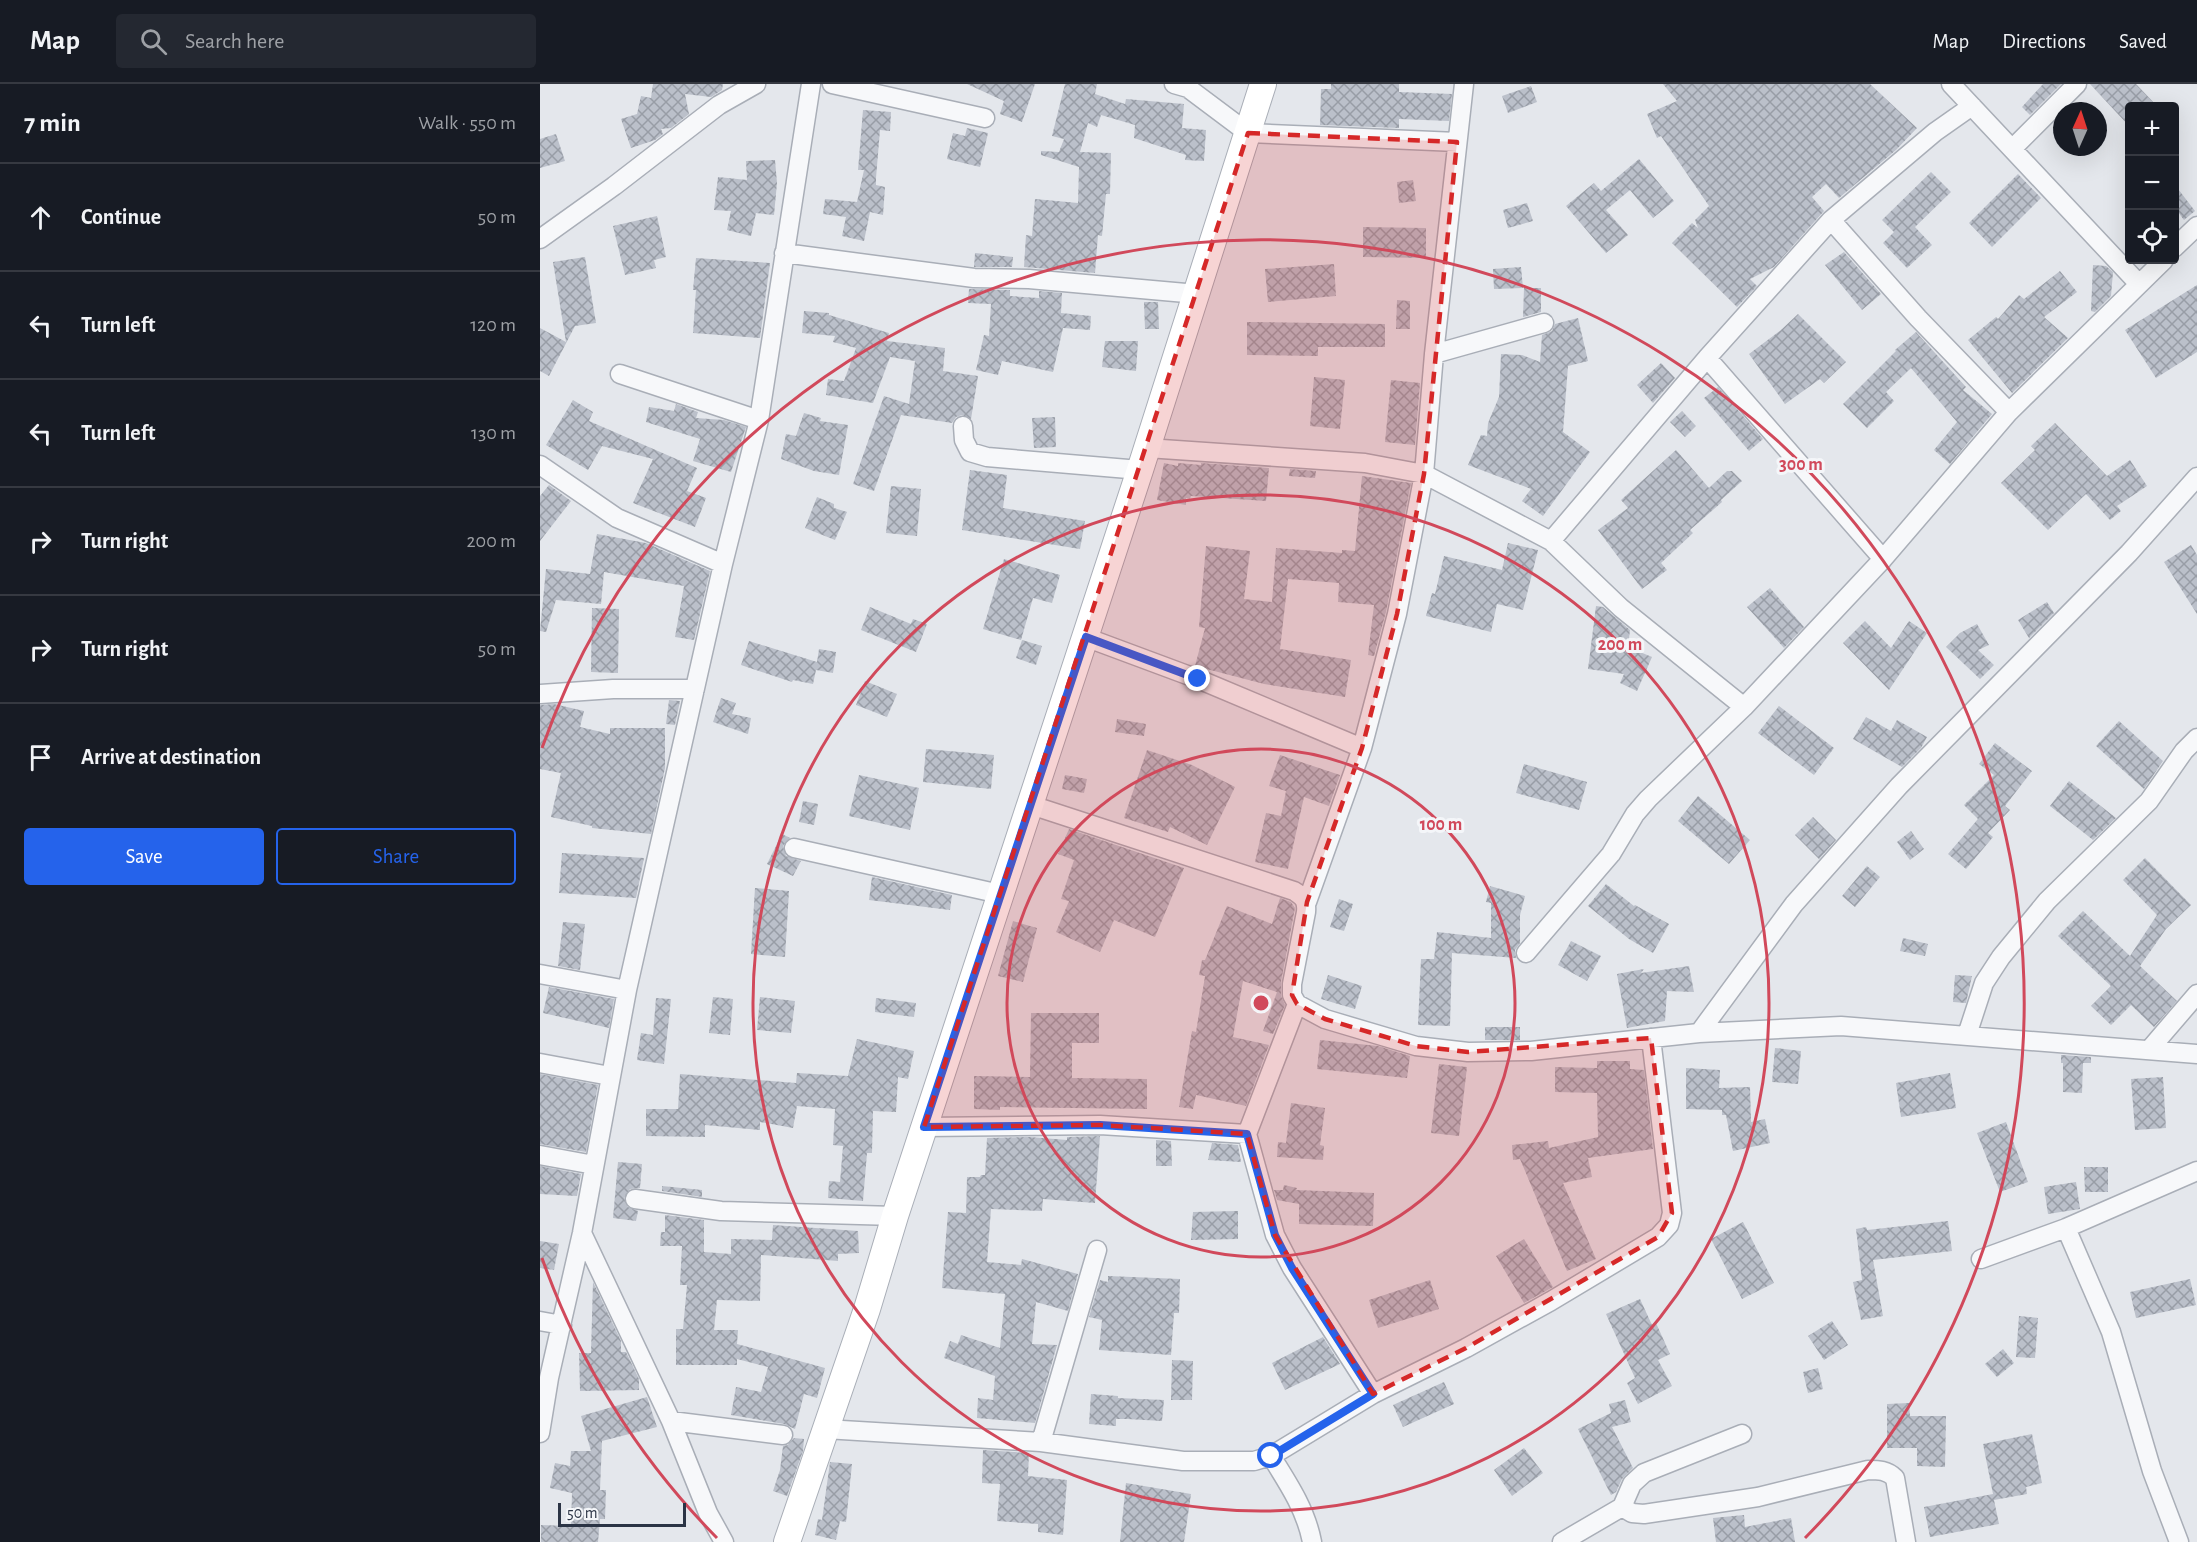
<!DOCTYPE html>
<meta charset="utf-8">
<style>
:root{--surface:#171b24;--page:#242831;--text:#f1f3f6;--muted:#9ea1a6;--line:#363941;--accent:#2563eb}
body{margin:0;font-family:"Alegreya Sans",sans-serif;background:var(--page);color:var(--text)}
.controls{position:absolute;right:18px;top:18px;display:grid;overflow:hidden;border-radius:6px;box-shadow:0 6px 24px #0002}
.controls button{width:54px;height:54px;display:grid;place-items:center;padding:0;border:0;border-bottom:2px solid var(--line);background:var(--surface);color:var(--text);font:30px sans-serif}
.compass{position:absolute;left:1513px;top:18px;width:54px;height:54px;border-radius:50%;background:var(--surface);box-shadow:0 6px 24px #0002;rotate:3deg}
.scale{position:absolute;left:18px;bottom:15px;width:128px;box-sizing:border-box;padding-left:6px;border:3px solid #2b3445;border-top:0;font-size:16px;line-height:21px;white-space:nowrap;color:#2b3445;-webkit-text-stroke:4px #f4f6f9;paint-order:stroke}
.stop{position:absolute;width:18px;height:18px;margin:-14px;border:4px solid #2563eb;border-radius:50%;background:#fff}
.stop.end{background:#2563eb;border-color:#fff;box-shadow:0 2px 6px #0008}
.list{margin:0;padding:0;list-style:none}
h2{display:flex;justify-content:space-between;align-items:center;height:78px;margin:0;padding:0 24px;font-size:26px}
h2 small{font-size:20px;font-weight:400;color:var(--muted)}
.list li{display:grid;grid-template-columns:39px 1fr auto;gap:18px;align-items:center;box-sizing:border-box;height:108px;padding:0 24px;border-top:2px solid var(--line)}
.list b{display:block;font-size:22px;white-space:nowrap}
.list em{font-size:20px;font-style:normal;color:var(--muted)}
.actions{display:flex;gap:12px;padding:18px 24px}
.actions a{flex:1;padding:14px 0;border:2px solid var(--accent);border-radius:6px;text-align:center;font-size:21px;color:var(--accent)}
.actions .main{background:var(--accent);color:#fff}
.icon{flex:none;width:33px;height:33px;fill:none;stroke:currentColor;stroke-width:2;stroke-linecap:round;stroke-linejoin:round}
.map{position:relative;flex:none;width:1657px;height:1458px;overflow:hidden}
header{display:flex;align-items:center;gap:36px;box-sizing:border-box;height:84px;padding:0 30px;background:var(--surface);border-bottom:2px solid var(--line)}
header strong{font-size:28px}
nav{display:flex;gap:33px;margin-inline-start:auto;font-size:21px}
.search{width:420px;height:54px;background:var(--page);display:flex;align-items:center;gap:15px;box-sizing:border-box;padding:0 21px;border-radius:6px;color:var(--muted);font-size:22px}
main{display:flex}
aside{flex:1;background:var(--surface)}
.map>svg:first-child{display:block}
.building{fill:url(#building-cross-hatch)}
.lines{fill:none;stroke-linecap:round;stroke-linejoin:round}
.street-casing{stroke:#a9aeb7;stroke-width:21}
.secondary-casing{stroke:#a9aeb7;stroke-width:28}
.street{stroke:#f7f8fa;stroke-width:18}
.secondary{stroke:#fff;stroke-width:26}
.route{stroke:#2563eb;stroke-width:8}
.marked{fill:#d62828;fill-opacity:0.2;stroke:#d62828;stroke-width:4.5;stroke-dasharray:12 8;stroke-linejoin:round}
.ring{fill:none;stroke:#d1495b;stroke-width:3}
.centre{fill:#d1495b;stroke:#f4f6f9;stroke-width:3}
.ring-label{font-size:18px;text-anchor:middle;font-weight:bold;fill:#d1495b;stroke:#f4f6f9;stroke-width:6;stroke-linejoin:round;paint-order:stroke}
</style>
<header>
<strong>Map</strong>
<div class="search"><svg class="icon" aria-label="search" viewBox="0 0 24 24"><circle cx="10" cy="10" r="6"/><path d="M15 15l6 6"/></svg>Search here</div>
<nav><a>Map</a><a>Directions</a><a>Saved</a></nav>
</header>
<main>
<aside>
<h2>7 min<small>Walk · 550 m</small></h2>
<ul class="list">
<li><svg class="icon" aria-label="ahead" viewBox="0 0 24 24"><path d="M12 20V5M6 11l6-6 6 6"/></svg><div><b>Continue</b></div><em>50 m</em></li>
<li><svg class="icon" aria-label="left" viewBox="0 0 24 24"><path d="M17 20v-9H6M10 6l-5 5 5 5"/></svg><div><b>Turn left</b></div><em>120 m</em></li>
<li><svg class="icon" aria-label="left" viewBox="0 0 24 24"><path d="M17 20v-9H6M10 6l-5 5 5 5"/></svg><div><b>Turn left</b></div><em>130 m</em></li>
<li><svg class="icon" aria-label="right" viewBox="0 0 24 24"><path d="M7 20v-9h11M14 6l5 5-5 5"/></svg><div><b>Turn right</b></div><em>200 m</em></li>
<li><svg class="icon" aria-label="right" viewBox="0 0 24 24"><path d="M7 20v-9h11M14 6l5 5-5 5"/></svg><div><b>Turn right</b></div><em>50 m</em></li>
<li><svg class="icon" aria-label="arrive" viewBox="0 0 24 24"><path d="M6 21V4h12l-3 4 3 4H6"/></svg><div><b>Arrive at destination</b></div></li>
</ul>
<div class="actions"><a class="main">Save</a><a>Share</a></div>
</aside>
<div class="map">
<svg width="1657" height="1458" viewBox="0 0 1657 1458">
<defs>
<pattern id="building-cross-hatch" width="8" height="8" patternUnits="userSpaceOnUse" patternTransform="scale(1.5)"><rect width="8" height="8" fill="#bbc0ca"/><path d="M0 0l8 8M0 8l8-8" fill="none" stroke="#989da6"/></pattern>
</defs>
<rect width="100%" height="100%" fill="#e4e7ec"/>
<!-- building -->
<path class="building" d="M113,0H183L182,6L171,13L145,10L149,30L131,44L121,45L123,50L115,56L91,64L81,35L97,30L101,12L111,14Z
M427,0H495L482,38L460,30L464,17Z
M525,0H557L555,10L585,20L586,15L644,20L642,44L666,46L664,77L645,76L646,71L594,54L595,41L561,31L557,43L548,39L540,68L571,69L570,110H566L562,152L558,151L555,189L484,183L486,151L492,152L495,115L538,119L539,83L501,71V67L519,68L524,55L512,52Z
M791,0H859V8L912,10L909,37L859,35V44L780,41L781,5H791Z
M1123,0H1330L1377,44L1356,66L1299,114L1286,100L1272,113L1284,127L1234,183L1210,195L1217,202L1197,223L1132,159L1152,139L1158,144L1155,136L1169,122L1121,52L1117,54L1107,30L1137,17Z
M1503,0H1521L1490,31L1482,23Z
M1550,0H1596L1617,22H1590V43Z
M991,2L997,18L968,29L962,12Z
M323,26L351,28L350,47L340,46L336,94V101L345,103L343,131L330,128L324,157L302,152L306,133L283,130L285,115L317,118L324,86H318Z
M427,44L448,49L440,83L407,75L413,49L425,52Z
M16,50L25,77L0,84V55Z
M1099,75L1134,117L1113,134L1090,106L1066,126L1088,151L1066,169L1026,122L1054,99L1061,107Z
M235,76L237,99L234,131L216,129L211,152L187,146L191,127L174,126L178,93L207,96L206,77Z
M1391,88L1411,108L1375,143L1392,161L1367,184L1343,159L1354,148L1342,136Z
M1478,90L1501,114L1452,163L1429,139Z
M873,96L876,117L859,119L857,98Z
M1635,101L1655,127L1644,136L1635,124Z
M987,119L993,137L968,144L963,126Z
M117,132L126,173L114,176L116,184L85,191L73,142Z
M823,143L886,144V174L823,173Z
M1304,168L1341,210L1322,226L1285,181Z
M435,169L473,173L472,183H434Z
M45,173L56,239L35,242L9,292L0,287V244L26,258L13,178Z
M156,174L230,179L220,254L153,249L156,206H153Z
M794,180L796,212L728,218L725,185Z
M1553,181L1566,182L1573,188L1571,212L1555,228L1551,227Z
M981,183L983,204L954,205L953,185Z
M1520,187L1537,208L1504,233L1528,254L1472,309L1428,256L1456,233L1458,235L1479,211L1484,215Z
M1657,201V268L1616,294L1585,246Z
M984,204H1001V228L983,233Z
M429,205L470,206V212L499,214V207L522,209L521,229L551,232L550,246L523,244L513,288L462,277L458,291L436,286L444,251L449,252L451,220L428,219Z
M857,216L870,217V245H856Z
M604,218H618L619,245H605Z
M264,227L289,229V231L349,249L347,257L405,264L403,287L438,292L431,335L422,331L416,333L412,339L361,331L334,407L313,400L344,312L369,320L375,277L350,273L333,319L286,311L288,295L304,297L316,264L293,258L295,252L262,249Z
M1258,230L1306,278L1284,299L1280,295L1245,320L1209,270L1241,246Z
M1038,234L1048,277L1028,282L1023,348L1050,368L1003,432L982,417L991,405L928,381L941,351L947,352L948,339L959,313L961,270L982,271L1000,278L1002,251L1012,247L1015,240Z
M707,238L845,240V263H778V272L707,271Z
M1376,248L1426,303L1423,306L1452,330L1410,380L1394,366L1417,338L1371,284L1346,308L1354,317L1327,344L1303,320L1356,267L1355,266Z
M565,257H598L596,287L562,283Z
M1121,279L1135,294L1113,319L1097,301Z
M774,293L805,296L800,345L770,342Z
M851,296L880,299L875,361L845,358Z
M1178,303L1223,355L1209,367L1164,314Z
M33,316L53,328L49,337L157,384L147,407L166,414L155,443L93,419L113,375L62,362L48,386L6,361Z
M136,320L158,328L156,334L184,336L206,343L191,388L153,377L160,355L106,338L109,323L134,327Z
M1142,327L1156,342L1145,353L1130,338Z
M264,329L281,334L280,337L308,341L299,391L274,387L241,375L246,350L256,352Z
M515,333L516,363L494,364L492,334Z
M1515,339L1567,392L1590,376L1607,402L1577,422L1581,427L1570,436L1546,410L1508,446L1461,399L1495,366L1491,362Z
M1136,366L1169,404L1187,387H1192L1202,397L1181,416L1182,418L1150,446L1153,449L1121,479L1127,486L1102,505L1058,446L1088,424L1081,416Z
M624,379L638,382V379L661,381V379L729,384L726,417L651,412L650,415L646,414V421L617,416Z
M750,385L776,387L775,394L749,392Z
M430,386L467,391L463,424L545,437L540,465L422,446Z
M822,392L871,399L846,528L834,572L828,571L834,521L798,518L799,499L748,495L740,565L811,576L805,613L724,600L655,582L665,544L659,543L666,462L710,467L704,515L732,518L736,464L802,469V466L815,467Z
M9,401L31,417L0,457V412Z
M351,402L381,405L377,452L346,449Z
M277,413L294,420V424L307,428L295,456L265,444Z
M57,450L106,459L170,487L154,556L135,553L144,502L64,488L61,520L16,516L6,548L0,547L6,485L50,490Z
M968,459L998,466L983,526L957,520L951,548L886,532L892,509L895,510L904,472L962,486Z
M1651,461L1657,471V530L1624,478Z
M464,475L520,491L512,519L493,514L481,556L443,545Z
M1230,504L1264,543L1244,564L1207,523Z
M1507,518L1514,529L1489,554L1478,536Z
M1056,522L1063,523L1090,546L1088,563L1112,573L1097,607L1080,599L1084,590L1048,585Z
M330,523L371,540L373,535L387,540L376,568L321,546Z
M52,524L79,525L78,589L51,588Z
M1325,537L1351,564L1369,537L1387,549L1349,606L1303,559Z
M1437,540L1449,561L1438,566L1454,581L1440,595L1406,563L1420,549Z
M482,556L502,562L496,581L476,574Z
M209,557L277,578L279,565L296,568L293,589L276,586L273,600L253,596L252,598L201,581Z
M325,597L357,610L347,633L316,621Z
M181,614L196,619L192,630L211,634L208,650L173,638Z
M129,616L140,617L135,641L126,640Z
M14,620L44,627L40,643L70,650V644H125V684L111,750L52,744V742L11,733L21,689L0,685V621Z
M1239,622L1294,664L1274,691L1218,649Z
M1326,633L1351,647L1357,636L1387,653L1381,664L1362,683L1313,655Z
M577,635L606,640L604,652L575,648Z
M1579,637L1623,677L1604,705L1556,662Z
M1455,659L1492,687L1465,722L1470,726L1448,749L1453,753L1426,785L1408,770L1438,735L1424,721L1454,691L1439,680Z
M386,665L454,671L451,705L383,698Z
M607,666L652,681L695,703L667,761L630,743L628,748L584,734Z
M740,671L800,691L789,722L764,713L748,785L715,778L726,729L741,732L746,707L729,702Z
M984,680L1047,698L1039,726L976,709Z
M319,691L379,704L370,746L309,732Z
M525,691L547,695L544,709L522,705Z
M1529,697L1576,734L1553,756L1510,722Z
M1158,712L1210,756L1189,780L1138,737Z
M263,717L278,720L274,741L259,738Z
M1273,733L1296,756L1279,775L1255,751Z
M529,745L644,784L615,853L574,836L560,868L516,848L529,817L521,815L534,776L518,770Z
M1371,747L1384,765L1370,776L1357,758Z
M242,750L250,754L243,762L246,772L261,777L253,792L227,780Z
M22,769L104,774L96,814L19,809Z
M1605,774L1651,821L1626,845L1600,882L1637,917L1614,943L1591,921L1571,941L1551,922L1571,902L1518,852L1543,827L1590,872L1617,831L1583,796Z
M1327,782L1340,793L1315,823L1302,812Z
M332,793L412,811L410,826L329,816Z
M1066,800L1094,822L1095,821L1129,840L1113,869L1089,855L1048,822Z
M950,802L985,812L980,831V859L975,866L976,874L912,869L910,942L878,941L881,875H894L897,848L951,854V819L946,818Z
M215,804L249,807L245,873L211,870Z
M740,814L751,818L755,824L741,898V912L745,921L733,950L723,947L737,908L703,897L693,953L729,961L706,1022L656,1011L653,1025L639,1023L652,947L656,948L665,892L659,891L662,876H665L687,822L732,840Z
M799,815L813,820L804,847L790,843Z
M473,837L497,844L483,898L458,892Z
M23,838L45,840L40,886L18,882Z
M1363,854L1388,860L1385,872L1360,867Z
M1031,857L1061,872L1047,897L1018,881Z
M1149,882L1154,908L1127,907L1125,937L1087,944L1077,890L1104,885L1101,889Z
M788,891L822,902L815,925L781,915Z
M1415,891L1432,892L1426,919L1413,918Z
M9,903L74,915L69,944L3,929Z
M173,913L193,915L190,951L169,949Z
M220,913L255,917L251,949L217,946Z
M116,914L131,915L124,980L97,976L101,949L113,951Z
M336,914L376,919L374,933L335,928Z
M491,929H559V959H532V994L607,995V1025L460,1023V1026L434,1025V992L490,993Z
M945,943H980V956H945Z
M317,955L374,967L368,995L358,993L356,1028L333,1027L332,1069H327L323,1117L288,1114L289,1097L300,1098L303,1062L293,1061L295,1025L257,1022L253,1044L220,1038V1046L165,1041V1053L106,1052V1025H138L140,990L256,999L257,989L308,992Z
M780,956L838,962L870,972L867,994L777,985Z
M1235,964L1261,967L1258,1000L1232,998Z
M1521,971L1551,973V979H1543L1542,1009L1523,1008V979H1521Z
M1057,977H1090V985L1104,986L1113,1065L1048,1074L1052,1093L1023,1099L1056,1175L1027,1187L980,1075L973,1076L972,1061L1008,1057L1009,1064L1058,1053L1057,1009L1015,1008V983L1057,984Z
M899,980L927,983L919,1052L891,1049Z
M1146,984L1180,986L1179,1004L1210,1003L1211,1038L1225,1035L1230,1059L1193,1067L1186,1031H1182V1026L1146,1025Z
M1410,989L1416,1024L1361,1033L1356,999Z
M0,990L58,1001L46,1068L0,1060Z
M1623,993L1626,1044L1595,1046L1591,995Z
M751,1019L785,1024L780,1061L784,1062L783,1076L737,1073L738,1058L746,1059Z
M1466,1038L1488,1098L1460,1108L1437,1049Z
M560,1052L555,1119L503,1115L502,1127L451,1125L447,1178L481,1181L482,1175L538,1190L528,1227L496,1218L492,1260L517,1261L495,1339L437,1334L438,1314L453,1316L455,1292L404,1274L410,1257L418,1260L421,1251L460,1264L465,1210L402,1204L408,1128L426,1129L427,1093H440L441,1091H445L447,1054L490,1053L527,1056V1053Z
M616,1056L631,1057L632,1082H616Z
M672,1059L698,1061L701,1078L668,1076Z
M78,1078L102,1080L100,1104L90,1105L84,1114L88,1123L98,1127L96,1137L73,1134Z
M0,1082L41,1090L37,1112L0,1110Z
M1544,1083H1568V1108H1545Z
M1536,1098L1540,1125L1508,1130L1504,1103Z
M744,1101L757,1104L756,1106L834,1109L833,1142L759,1140V1120L737,1116L734,1106H743Z
M122,1102L162,1106V1113L122,1107Z
M698,1127V1155L651,1156L653,1128Z
M125,1131L164,1136V1168L191,1170V1155L232,1156L233,1141L318,1147L319,1169L298,1170V1177L221,1171L220,1217L177,1216L174,1246H198L197,1260L285,1284L277,1314L264,1310L255,1345L244,1340L191,1331L196,1303L221,1308L228,1283L197,1275V1281H136V1245H143L147,1201H140L142,1162H120L121,1148H125Z
M1408,1137L1412,1167L1333,1176L1343,1232L1321,1236L1313,1198L1322,1196L1316,1145L1326,1143L1327,1146Z
M1203,1138L1234,1199L1202,1215L1171,1155Z
M984,1155L1013,1203L984,1219L956,1172Z
M0,1157L19,1160L14,1186L0,1184Z
M568,1192L640,1195L639,1229H634L631,1271L559,1266L562,1236L549,1233L560,1196L568,1198Z
M1650,1195L1656,1221L1596,1234L1590,1208Z
M890,1196L899,1225L838,1244L829,1216Z
M53,1198L81,1257V1268H86L99,1295V1306L40,1307L39,1269H51Z
M1100,1215L1112,1241L1116,1239L1130,1270L1118,1276L1132,1302L1098,1320L1087,1299L1095,1294L1066,1230Z
M1479,1232L1498,1234L1495,1274L1476,1273Z
M1292,1237L1308,1261L1284,1276L1268,1252Z
M783,1253L800,1280L745,1306L732,1279Z
M1463,1265L1474,1279L1457,1293L1445,1280Z
M632,1276L653,1277L652,1316H631Z
M1278,1284L1283,1305L1268,1309L1263,1288Z
M904,1298L914,1320L863,1343L853,1321Z
M551,1310L578,1312V1314L624,1316L622,1337L587,1335H576V1342L549,1340Z
M107,1313L117,1343L62,1357L60,1406H66L65,1435H60L58,1458H1V1441L31,1442L32,1409L10,1404L15,1379L30,1382L31,1367H51L41,1332Z
M1085,1316L1091,1338L1072,1343L1093,1384L1082,1395L1076,1408L1071,1411L1038,1345L1071,1329L1069,1320Z
M1369,1319L1370,1332H1406L1405,1383L1377,1382V1364H1347V1320Z
M1492,1350L1502,1399L1486,1403L1487,1410L1454,1416L1459,1440L1390,1453L1384,1423L1453,1410L1443,1360Z
M254,1354L264,1355L263,1367L247,1412L233,1407L240,1386L243,1362L248,1361Z
M984,1364L1003,1389L972,1412L954,1386Z
M443,1366L489,1369L488,1392L527,1396L523,1451L498,1448V1440L457,1437L460,1400L442,1399Z
M290,1378L312,1380L306,1438L300,1437L296,1456L275,1451L278,1435L282,1436Z
M586,1399L651,1410L644,1458H580Z
M1204,1431L1205,1443L1251,1434L1255,1458H1176L1173,1434Z"/>
<g class="lines">
<defs>
<path id="street" d="M292,0L445,34
M634,0L648,4L708,49L917,58
M1411,0L1599,200
M1472,65L1537,0
M1291,136L1378,234L1469,328
M0,155L74,102L179,21L216,0
M1634,164L1657,142
M244,169L434,194L489,195L657,210
M894,270L1004,239
M1167,274L1343,475
M80,290L219,336
M423,342L424,356L430,368L447,373L600,386
M607,364L825,379L884,390L1011,457L1081,524L1204,623
M0,381L77,434L183,480
M1011,457L1167,274L1291,136L1395,48L1432,22
M545,553L658,595L822,664
M0,610L73,605H155
M491,721L754,807C764,813 767,817 766,828L752,900V911L757,920L785,935L876,962L928,968L991,967L1159,949L1301,942L1657,970
M254,764L460,810
M767,818L822,664L857,530L884,390L894,270L924,0
M986,869L1071,770L1095,730L1108,715L1204,623L1343,475L1469,328L1624,176
M0,890L87,906
M757,920L707,1050L735,1151L752,1184L833,1310
M1159,949L1254,820L1359,702L1589,469L1657,393
M1427,951L1444,899L1461,873L1507,817L1609,717L1644,667L1657,654
M1609,966L1657,910
M0,979L70,992
M384,1043L560,1041L707,1050
M0,1071L54,1081
M95,1115L181,1127L355,1132
M1526,1144L1571,1248L1612,1387L1639,1458
M42,1149L131,1337L168,1429L184,1458
M1441,1175L1526,1144L1657,1087
M0,1237L22,1241
M131,1337L243,1351
M285,1345L501,1358L643,1377H714L731,1372L833,1310L926,1264L1011,1217L1118,1153L1129,1141L1132,1129L1111,954
M0,1349L9,1294L42,1149L87,906L183,480L219,336L271,0
M501,1358L557,1166
M731,1372C748,1399 766,1426 772,1458
M1082,1423L1092,1429L1104,1430L1218,1413L1328,1386C1339,1386 1347,1386 1355,1394L1366,1458
M1022,1458L1082,1423L1092,1400L1104,1389L1202,1350"/>
<path id="secondary" d="M247,1458L327,1225L355,1132L600,386L723,0"/>
</defs>
<!-- street casing -->
<use href="#street" class="street-casing"/>
<!-- secondary casing -->
<use href="#secondary" class="secondary-casing"/>
<!-- street -->
<use href="#street" class="street"/>
<!-- secondary -->
<use href="#secondary" class="secondary"/>
</g>
<g class="lines">
<!-- route -->
<path class="route" d="M658,595L546,553L384,1043L560,1041L707,1050L735,1151L752,1184L833,1310L731,1372"/>
</g>
<!-- marked area -->
<path class="marked" d="M708,49L917,58L884,390L857,530L822,664L767,818L752,911L757,920L785,935L876,962L928,968L1111,954L1132,1129L1118,1153L926,1264L833,1310L735,1151L707,1050L560,1041L384,1043Z"/>
<!-- distance rings -->
<g class="ring">
<circle cx="721" cy="919" r="254"/>
<circle cx="721" cy="919" r="508"/>
<path d="M177 1454A763 763 0 0 1 2 1174M2 664A763 763 0 1 1 1265 1454"/>
</g>
<circle cx="721" cy="919" r="9" class="centre"/>
<g class="ring-label">
<text x="1261" y="386">300 m</text>
<text x="1080" y="566">200 m</text>
<text x="901" y="746">100 m</text>
</g>
</svg>
<div class="controls">
<button>+</button>
<button>−</button>
<button><svg class="icon" aria-label="locate" viewBox="0 0 24 24"><circle cx="12" cy="12" r="6"/><path d="M12 2v4M12 18v4M2 12h4M18 12h4"/></svg></button>
</div>
<svg class="compass" viewBox="-18 -18 36 36"><path d="M0-13l5 13h-10z" fill="#e53935"/><path d="M0 13l5-13h-10z" fill="#9ea1a6"/></svg>
<div class="scale">50 m</div>
<div class="stop" style="left:731px;top:1372px"></div>
<div class="stop end" style="left:658px;top:595px"></div>
</div>
</main>
